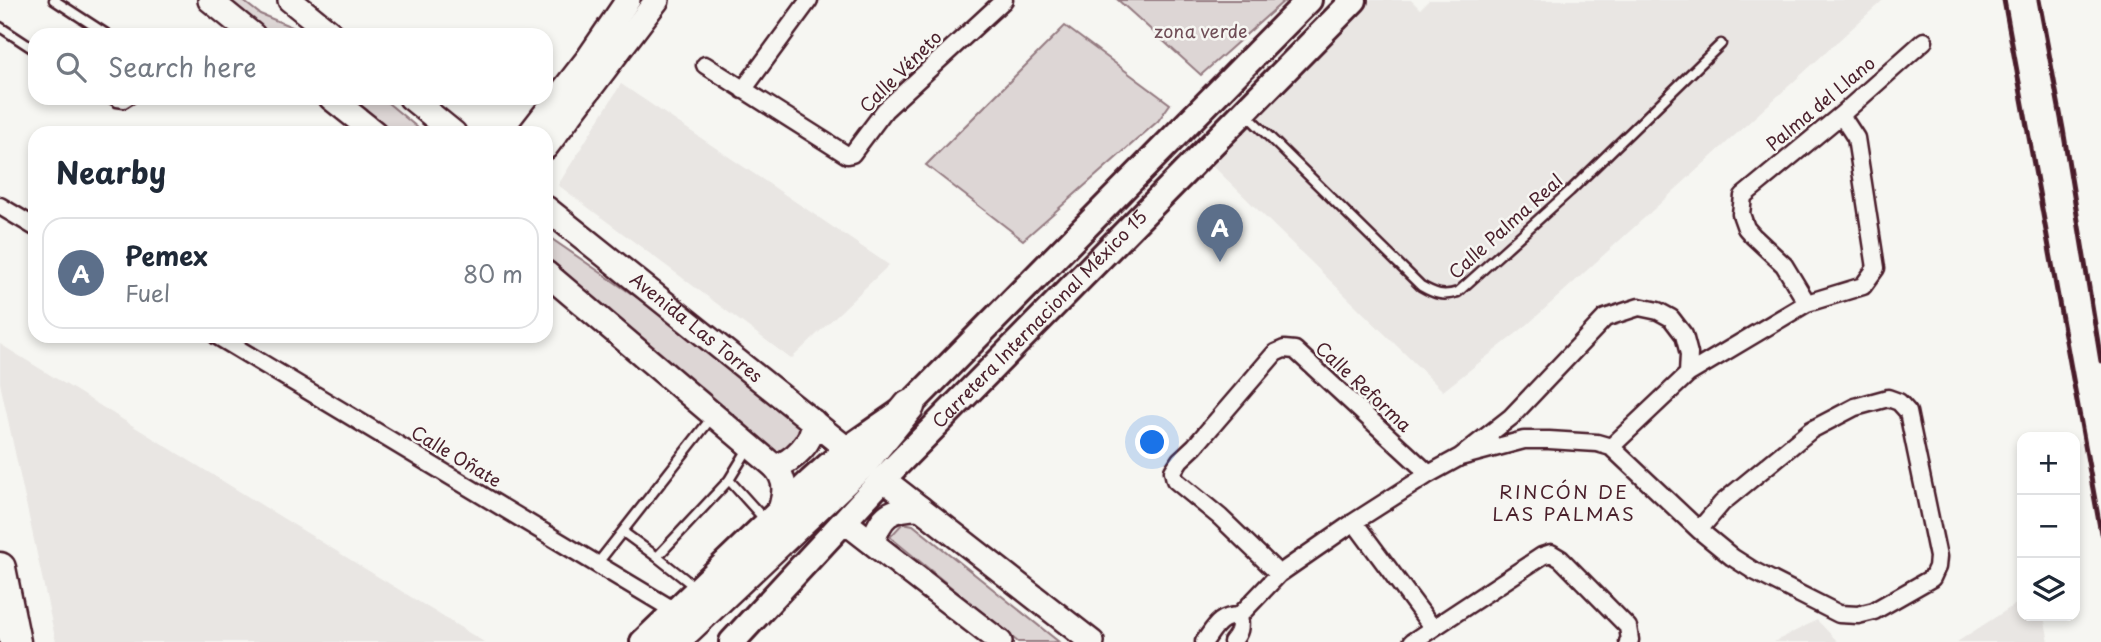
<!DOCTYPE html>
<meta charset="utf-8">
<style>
:root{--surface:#fff;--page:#f6f6f7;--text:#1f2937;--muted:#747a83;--line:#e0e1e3;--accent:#0b8043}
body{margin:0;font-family:"Playpen Sans",sans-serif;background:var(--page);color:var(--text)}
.controls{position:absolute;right:21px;bottom:21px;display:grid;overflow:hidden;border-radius:14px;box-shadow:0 4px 10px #0003}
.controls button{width:63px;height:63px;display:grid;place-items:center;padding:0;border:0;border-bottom:2px solid var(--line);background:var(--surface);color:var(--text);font:35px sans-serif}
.you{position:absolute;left:1153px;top:443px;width:24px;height:24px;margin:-18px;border:5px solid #fff;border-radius:50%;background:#1a73e8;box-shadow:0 0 0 10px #1a73e833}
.badge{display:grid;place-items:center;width:46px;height:46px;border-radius:50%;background:var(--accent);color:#fff;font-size:23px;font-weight:700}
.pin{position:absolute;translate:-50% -58px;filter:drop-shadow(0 2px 4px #0008)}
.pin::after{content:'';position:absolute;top:37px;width:24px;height:21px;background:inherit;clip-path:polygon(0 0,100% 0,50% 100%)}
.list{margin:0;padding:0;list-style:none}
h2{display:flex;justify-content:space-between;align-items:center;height:91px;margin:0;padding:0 28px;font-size:30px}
h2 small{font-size:23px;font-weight:400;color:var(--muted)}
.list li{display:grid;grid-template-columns:46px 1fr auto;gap:21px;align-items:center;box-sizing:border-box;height:112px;margin:0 14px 14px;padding:0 14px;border:2px solid var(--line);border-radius:21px}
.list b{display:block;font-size:26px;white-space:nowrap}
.list p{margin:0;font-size:23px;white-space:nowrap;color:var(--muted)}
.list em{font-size:23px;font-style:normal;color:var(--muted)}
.icon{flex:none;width:38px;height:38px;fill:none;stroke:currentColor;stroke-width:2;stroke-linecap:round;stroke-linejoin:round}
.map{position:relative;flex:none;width:2101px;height:642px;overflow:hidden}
.search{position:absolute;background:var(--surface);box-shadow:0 4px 10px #0003;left:28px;top:28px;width:525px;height:77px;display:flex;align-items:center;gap:18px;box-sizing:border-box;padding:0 24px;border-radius:21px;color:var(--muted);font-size:26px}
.panel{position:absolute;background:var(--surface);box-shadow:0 4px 10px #0003;left:28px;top:126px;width:525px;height:217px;border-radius:21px}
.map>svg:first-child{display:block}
.built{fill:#e9e6e3}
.green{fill:#ddd6d5;stroke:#947a80;stroke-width:2}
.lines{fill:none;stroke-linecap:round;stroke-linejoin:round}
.lane-casing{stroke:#4a1f2b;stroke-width:13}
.street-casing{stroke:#4a1f2b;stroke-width:21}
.secondary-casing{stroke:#4a1f2b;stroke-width:28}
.primary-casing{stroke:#4a1f2b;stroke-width:30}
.highway-casing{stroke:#4a1f2b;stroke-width:35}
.lane{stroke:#f6f6f2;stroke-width:8}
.street{stroke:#f6f6f2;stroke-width:16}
.secondary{stroke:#f6f6f2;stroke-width:23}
.primary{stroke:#f6f6f2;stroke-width:24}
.highway{stroke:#f6f6f2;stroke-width:30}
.rail{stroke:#4a1f2b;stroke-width:5}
.labels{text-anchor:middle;stroke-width:5;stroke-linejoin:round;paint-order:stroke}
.park-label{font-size:18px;fill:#6f4d56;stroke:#f6f6f2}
.street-label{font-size:18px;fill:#4a1f2b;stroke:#f6f6f2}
.neighbourhood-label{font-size:19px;letter-spacing:2px;fill:#4a1f2b;stroke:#f6f6f2}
</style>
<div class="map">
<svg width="2101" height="642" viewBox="0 0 2101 642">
<rect width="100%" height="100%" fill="#f6f6f2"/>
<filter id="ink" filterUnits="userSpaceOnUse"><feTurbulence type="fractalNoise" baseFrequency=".0143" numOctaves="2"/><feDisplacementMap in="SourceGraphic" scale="14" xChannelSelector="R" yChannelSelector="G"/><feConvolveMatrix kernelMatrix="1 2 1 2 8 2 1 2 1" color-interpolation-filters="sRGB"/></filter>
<g filter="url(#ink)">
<!-- built -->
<path class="built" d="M1368,0H1411L1420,9L1429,0H1883L1527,325L1443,391L1213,166Z
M621,84L889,265L791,359L558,185Z
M0,344L484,642H56L0,383Z
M2022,600V616H2044L2049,642H1957Z
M1817,620L1838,642H1774Z"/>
<!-- green -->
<path class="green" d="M201,0H242L260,14L300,30L305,35H246Z
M1118,0H1285L1201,75Z
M1065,26L1170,104L1158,121L1023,240L926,165Z
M327,98H382L424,133H372Z
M546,235L645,303L801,425L794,445L778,454L750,447L546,276Z
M903,523L913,525L1059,642H1018L890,537Z"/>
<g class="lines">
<defs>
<path id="lane" d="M54,0L108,35
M0,27L35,50
M111,98L117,102L124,103L132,98
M1246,114L1421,286C1435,294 1443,297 1458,292L1570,191L1721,44
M729,480L765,520
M623,532L657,557
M597,564L713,416
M695,587L657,557L729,480L748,449"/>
<path id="street" d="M705,65L847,155L852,154L885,110L1004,0
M743,90L809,0
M0,206L35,227
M1807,303L1784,265L1753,236L1746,228L1741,214L1743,196L1841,115L1924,41
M217,336L675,611
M1611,447L1688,374L1807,303L1863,286L1876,268L1856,138L1841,115
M1460,457L1524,440H1549L1597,443L1611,447L1699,530L1732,557L1754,571L1839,614L1858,615L1874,611L1932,578L1937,567L1938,557L1908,412L1899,402L1888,398L1855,407L1811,430L1722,503L1699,530
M1354,522L1432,627
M1279,574L1220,517L1175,480L1173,471L1180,460L1195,446L1275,353L1284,349L1295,350L1429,474
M1204,642C1215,627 1219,616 1239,616L1279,574L1354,522L1429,474L1460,457L1511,417L1605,318L1639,307L1658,311L1671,318L1684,335L1689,354L1688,374
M1232,642C1240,633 1241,627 1239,616
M1412,642L1542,556L1551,553L1561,559L1628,627L1630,640L1628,642"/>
<g id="secondary">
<path d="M210,0L253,35"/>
<path d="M290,0L333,35"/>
<path d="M331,98L375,133"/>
<path d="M411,98L454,133"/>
<path d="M530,133L589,57L628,0"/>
<path d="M546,147L657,0"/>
<path id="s1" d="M546,208L847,449"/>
<path d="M546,273L775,467C787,481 785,493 780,510"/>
<path d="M775,467C793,461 814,442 813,421"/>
<path d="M883,479L1092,642"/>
<path d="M844,521L1000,642"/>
<path d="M873,543C880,515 891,508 920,508"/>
</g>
<g id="primary">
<path d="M643,642L811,481L847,449L909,406L1309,0"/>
<path id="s2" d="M732,642L883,479L1354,0"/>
</g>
<path id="highway" d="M0,568L15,642
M673,642L863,462L909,406"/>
</defs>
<!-- lane casing -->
<use href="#lane" class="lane-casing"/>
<!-- street casing -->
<use href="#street" class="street-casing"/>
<!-- secondary casing -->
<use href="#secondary" class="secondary-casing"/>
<!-- primary casing -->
<use href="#primary" class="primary-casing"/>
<!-- highway casing -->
<use href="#highway" class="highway-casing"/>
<!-- lane -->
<use href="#lane" class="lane"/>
<!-- street -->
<use href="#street" class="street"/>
<!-- secondary -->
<use href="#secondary" class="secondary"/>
<!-- primary -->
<use href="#primary" class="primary"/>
<!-- highway -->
<use href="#highway" class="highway"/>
<!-- rail -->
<path class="rail" d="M2004,0L2101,533
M2039,0L2063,129L2101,361"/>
</g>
</g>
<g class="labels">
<!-- park labels -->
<g class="park-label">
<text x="1201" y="38">zona verde</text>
</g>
<!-- street labels -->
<g class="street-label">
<text transform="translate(901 72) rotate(-45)" y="6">Calle Véneto</text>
<text transform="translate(1821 104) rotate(-40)" y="6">Palma del Llano</text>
<text transform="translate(1506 227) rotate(-42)" y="6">Calle Palma Real</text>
<text dy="6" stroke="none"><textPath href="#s2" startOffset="446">Carretera Internacional México 15</textPath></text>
<text dy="6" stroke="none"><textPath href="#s1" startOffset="192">Avenida Las Torres</textPath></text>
<text transform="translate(1363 387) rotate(43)" y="6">Calle Reforma</text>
<text transform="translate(456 457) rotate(31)" y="6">Calle Oñate</text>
</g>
<!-- neighbourhood labels -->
<g class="neighbourhood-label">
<text x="1564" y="499">RINCÓN DE<tspan x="1564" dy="22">LAS PALMAS</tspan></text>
</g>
</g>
</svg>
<div class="controls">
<button>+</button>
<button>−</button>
<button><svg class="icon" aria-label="layers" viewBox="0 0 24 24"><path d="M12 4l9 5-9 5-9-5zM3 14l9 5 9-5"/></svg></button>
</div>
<div class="you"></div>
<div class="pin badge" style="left:1220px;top:262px;background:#5c6f8a">A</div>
<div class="search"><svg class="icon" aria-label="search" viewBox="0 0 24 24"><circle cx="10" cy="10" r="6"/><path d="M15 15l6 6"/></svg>Search here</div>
<section class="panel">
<h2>Nearby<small></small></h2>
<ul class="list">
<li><span class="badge" style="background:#5c6f8a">A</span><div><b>Pemex</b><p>Fuel</p></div><em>80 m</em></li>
</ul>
</section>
</div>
